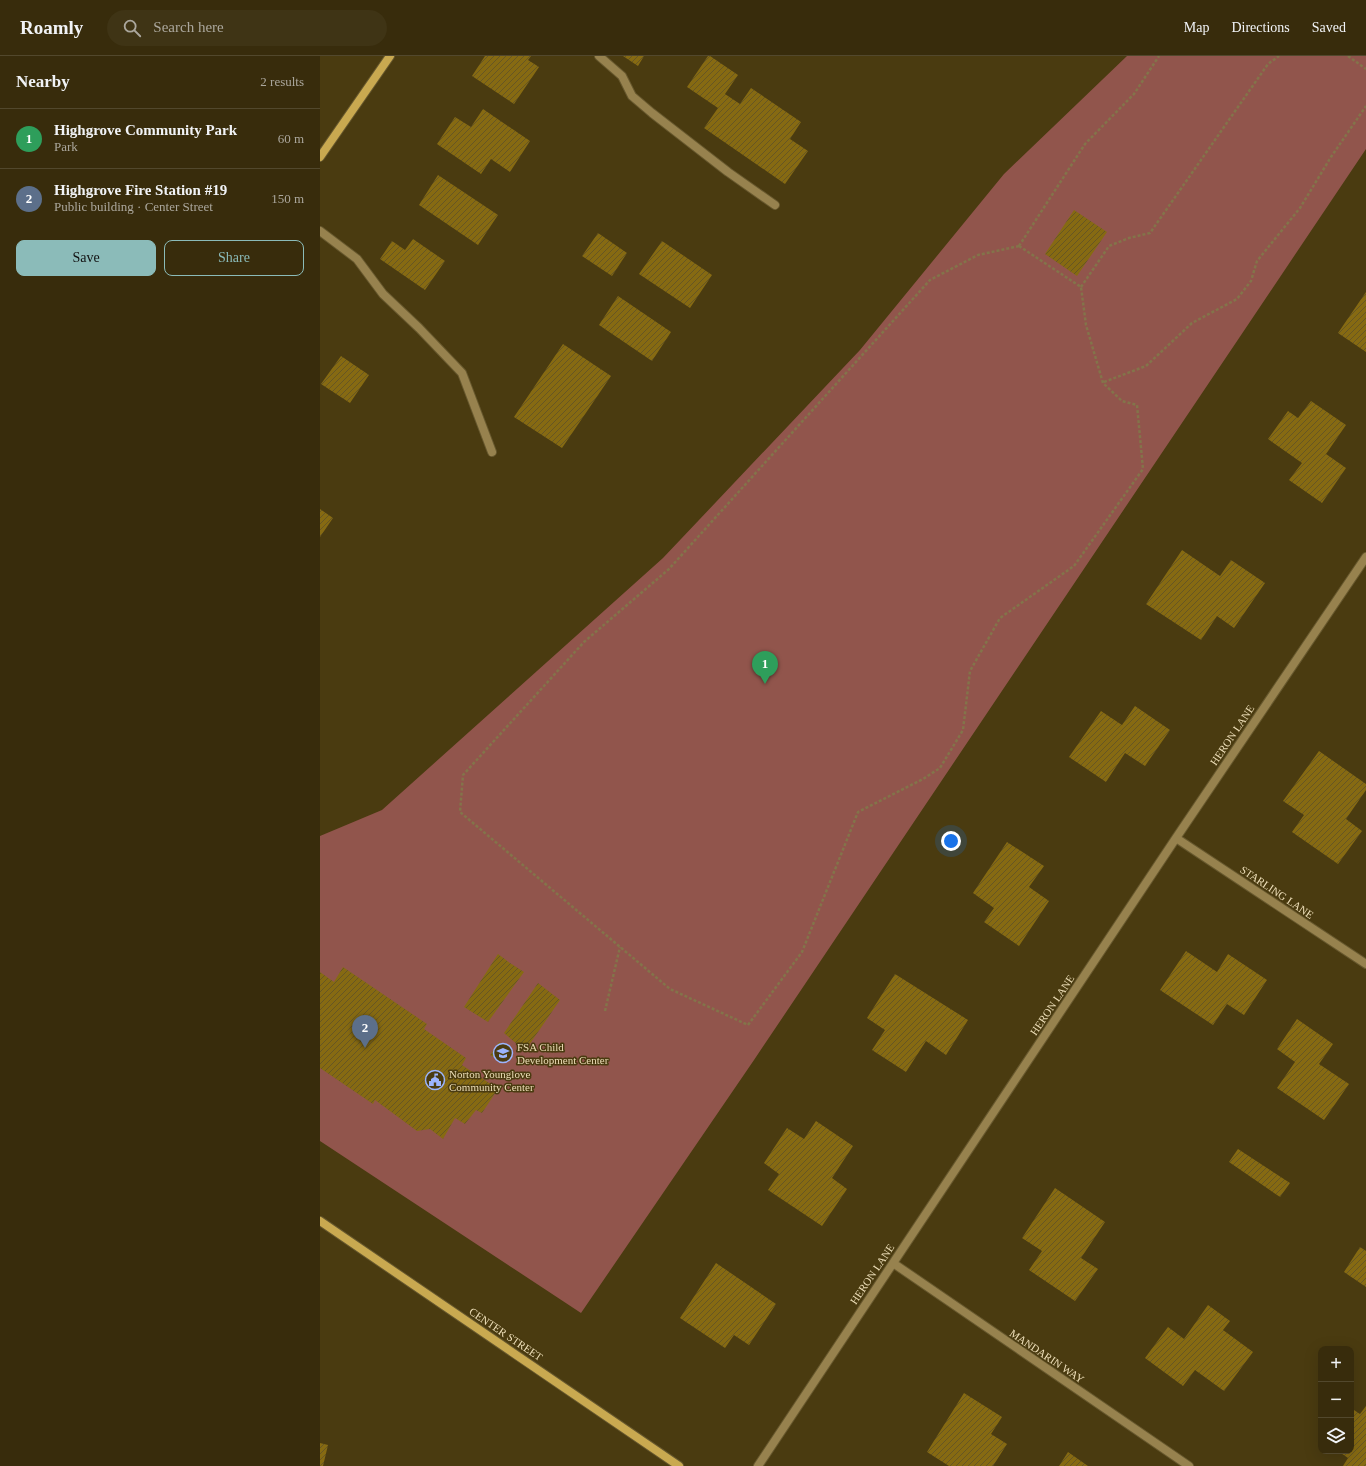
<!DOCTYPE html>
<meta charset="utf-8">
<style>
:root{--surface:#382c0c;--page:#3f3415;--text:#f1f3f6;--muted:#aba79d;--line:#52482d;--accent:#8bbbb9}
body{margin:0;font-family:Georgia,serif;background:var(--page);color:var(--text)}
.controls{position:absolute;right:12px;bottom:12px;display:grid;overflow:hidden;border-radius:8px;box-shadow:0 4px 16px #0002}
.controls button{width:36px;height:36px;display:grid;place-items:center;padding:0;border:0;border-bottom:1px solid var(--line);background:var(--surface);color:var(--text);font:20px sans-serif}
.you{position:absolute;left:631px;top:785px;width:14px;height:14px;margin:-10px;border:3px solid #fff;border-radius:50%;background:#1a73e8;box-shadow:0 0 0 6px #1a73e833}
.badge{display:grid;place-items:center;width:26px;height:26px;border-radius:50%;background:var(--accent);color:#fff;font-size:13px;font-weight:700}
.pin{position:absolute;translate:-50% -33px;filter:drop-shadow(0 1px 2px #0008)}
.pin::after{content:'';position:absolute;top:21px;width:14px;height:12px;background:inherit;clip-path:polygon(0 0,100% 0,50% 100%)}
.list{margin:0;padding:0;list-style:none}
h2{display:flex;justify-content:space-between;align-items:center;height:52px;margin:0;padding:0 16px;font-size:17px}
h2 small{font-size:13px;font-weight:400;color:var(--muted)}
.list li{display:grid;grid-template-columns:26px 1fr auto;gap:12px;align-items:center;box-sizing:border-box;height:60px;padding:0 16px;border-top:1px solid var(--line)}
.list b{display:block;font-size:15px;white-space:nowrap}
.list p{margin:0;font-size:13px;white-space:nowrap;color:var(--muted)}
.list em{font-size:13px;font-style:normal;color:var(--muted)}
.actions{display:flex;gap:8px;padding:12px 16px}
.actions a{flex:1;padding:9px 0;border:1px solid var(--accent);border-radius:8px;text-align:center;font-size:14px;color:var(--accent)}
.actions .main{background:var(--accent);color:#111}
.icon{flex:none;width:22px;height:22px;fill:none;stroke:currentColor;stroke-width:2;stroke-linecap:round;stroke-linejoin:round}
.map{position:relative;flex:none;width:1046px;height:1410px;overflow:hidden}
header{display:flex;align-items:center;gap:24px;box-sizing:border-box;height:56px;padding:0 20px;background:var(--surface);border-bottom:1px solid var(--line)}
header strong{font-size:19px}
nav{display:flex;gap:22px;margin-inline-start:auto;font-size:14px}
.search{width:280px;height:36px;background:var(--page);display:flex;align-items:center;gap:10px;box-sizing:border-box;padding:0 14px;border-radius:22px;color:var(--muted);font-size:15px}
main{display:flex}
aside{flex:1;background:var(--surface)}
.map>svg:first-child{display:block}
.park{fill:#91554c}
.building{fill:url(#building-hatch)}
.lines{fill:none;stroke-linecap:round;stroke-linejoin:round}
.lane-casing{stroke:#67582e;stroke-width:10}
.street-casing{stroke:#67582e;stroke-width:10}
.secondary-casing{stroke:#67582e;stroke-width:10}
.path{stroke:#83744a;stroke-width:2.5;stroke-dasharray:3 2;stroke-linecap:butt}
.lane{stroke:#97824e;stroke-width:8}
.street{stroke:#97824e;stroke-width:8}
.secondary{stroke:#c9a950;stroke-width:8}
.labels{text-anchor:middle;stroke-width:3;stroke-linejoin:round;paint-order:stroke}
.street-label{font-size:11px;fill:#eddeb8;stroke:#4a3b10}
.poi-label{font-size:11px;fill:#eddeb8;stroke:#4a3b10;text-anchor:start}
</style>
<header>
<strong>Roamly</strong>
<div class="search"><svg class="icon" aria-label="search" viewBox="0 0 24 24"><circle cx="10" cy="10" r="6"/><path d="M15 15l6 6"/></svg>Search here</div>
<nav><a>Map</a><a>Directions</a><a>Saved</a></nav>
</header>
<main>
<aside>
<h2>Nearby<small>2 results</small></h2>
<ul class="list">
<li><span class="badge" style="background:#2e9e5b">1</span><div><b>Highgrove Community Park</b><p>Park</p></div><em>60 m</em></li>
<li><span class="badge" style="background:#5c6f8a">2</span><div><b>Highgrove Fire Station #19</b><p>Public building · Center Street</p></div><em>150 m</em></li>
</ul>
<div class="actions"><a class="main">Save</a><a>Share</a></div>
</aside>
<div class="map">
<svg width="1046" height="1410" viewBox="0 0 1046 1410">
<defs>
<pattern id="building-hatch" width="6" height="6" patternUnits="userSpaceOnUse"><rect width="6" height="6" fill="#866a12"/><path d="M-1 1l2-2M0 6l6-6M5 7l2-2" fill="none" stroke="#665624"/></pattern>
</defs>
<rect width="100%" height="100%" fill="#4a3b10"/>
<!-- park -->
<path class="park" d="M807,0H1046V93L434,1004L261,1257L0,1085V780L62,754L343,502L540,294L684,118Z"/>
<!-- building -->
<path class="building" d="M165,0H211L208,4L219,11L194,48L152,20Z
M303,0H324L318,10Z
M388,0H390L418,19L405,38L420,48L431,32L481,66L470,83L488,95L465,128L384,72L398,52L367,31Z
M163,53L210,85L190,116L171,103L161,118L117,88L135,61L151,71Z
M118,119L178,159L158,189L99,149Z
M754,154L787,176L757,220L725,198Z
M278,177L307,197L292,220L262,200Z
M93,183L125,205L105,234L60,203L72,185L85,194Z
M342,185L392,219L370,252L319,218Z
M1046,236V296L1018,277Z
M298,240L351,276L332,305L279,269Z
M243,288L291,320L242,392L194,361Z
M21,300L49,319L30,347L1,328Z
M991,345L1026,369L1006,398L1026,412L1002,447L969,424L982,407L948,383L968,355L978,362Z
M0,453L13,462L0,481Z
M862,494L900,520L911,504L945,527L914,572L897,560L881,584L826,548Z
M815,650L850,674L825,710L805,697L786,726L749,701L781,655L802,669Z
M999,695L1046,728V734L1026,763L1042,775L1018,808L972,776L984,759L963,745Z
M687,786L724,810L709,831L729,845L699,890L664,866L674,852L653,837Z
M866,895L897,916L908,898L947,924L924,959L907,948L893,969L840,934Z
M178,898L190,907L204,916L168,966L144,951Z
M23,911L107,968L104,973L146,1002L142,1009L178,1033L162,1057L156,1054L145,1068L135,1062L123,1083L110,1073L97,1075L55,1044L53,1048L0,1012V916L14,926Z
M575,918L648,964L626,999L606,985L586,1016L552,994L565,974L547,962Z
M218,927L240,944L205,995L184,977Z
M977,963L1013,988L999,1008L1029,1028L1004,1064L957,1032L975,1006L957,993Z
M179,986L192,994L184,1007L170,999Z
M496,1065L533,1090L512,1122L527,1133L502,1170L448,1134L459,1118L444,1107L467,1072L484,1083Z
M918,1093L970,1127L960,1141L909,1106Z
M735,1132L785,1166L761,1202L778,1213L755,1245L709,1214L722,1195L702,1182Z
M1040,1191L1046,1195V1231L1024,1216Z
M396,1207L456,1248L429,1289L414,1279L405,1292L360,1262Z
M888,1249L910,1265L903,1274L933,1296L904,1335L875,1314L863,1330L825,1302L848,1271L864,1283Z
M644,1337L682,1361L671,1378L687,1388L673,1410H629L607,1396Z
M1046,1350V1410H1023L1028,1402L1018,1395H1031V1352L1040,1358Z
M0,1387L8,1389L3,1410H0Z
M748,1396L768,1410H739Z"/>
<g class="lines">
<defs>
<path id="lane" d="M279,0L302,20L312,40L332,57L408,116L455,149
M0,175L37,203L63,238L99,272L142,317L172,396"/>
<path id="street" d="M856,782L1046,908
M573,1207L869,1410
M438,1410L856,782L1046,501"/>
<path id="secondary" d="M0,101L70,0
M0,1165L359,1410"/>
</defs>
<!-- lane casing -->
<use href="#lane" class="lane-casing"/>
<!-- street casing -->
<use href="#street" class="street-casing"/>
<!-- secondary casing -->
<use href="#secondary" class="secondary-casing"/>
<!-- path -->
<path class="path" d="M1028,0L1046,13
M699,190L761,231L766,269L783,327L802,345L817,349L823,413L754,510L680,562L650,615L643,674L620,712L603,723L538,756L482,896L428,969L350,933L140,756L143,719L264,586L349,513L610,224L658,199Z
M699,190L765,88L814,38L839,0
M761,231L789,190L809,182L830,177L948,8L959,0
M784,326L826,310L872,267L917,243L931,225L937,205L980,152L1011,101L1046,50
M285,955L300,891"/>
<!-- lane -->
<use href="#lane" class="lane"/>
<!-- street -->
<use href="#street" class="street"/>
<!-- secondary -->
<use href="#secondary" class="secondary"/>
</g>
<!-- icons -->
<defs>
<symbol id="school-ring" viewBox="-11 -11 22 22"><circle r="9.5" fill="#4a3b10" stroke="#9bb4fd" stroke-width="1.5"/><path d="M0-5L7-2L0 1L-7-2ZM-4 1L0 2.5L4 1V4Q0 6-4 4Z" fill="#9bb4fd"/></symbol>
<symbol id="civic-ring" viewBox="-11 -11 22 22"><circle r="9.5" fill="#4a3b10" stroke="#9bb4fd" stroke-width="1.5"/><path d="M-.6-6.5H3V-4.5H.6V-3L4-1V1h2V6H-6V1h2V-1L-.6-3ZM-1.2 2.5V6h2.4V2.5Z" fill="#9bb4fd"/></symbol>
</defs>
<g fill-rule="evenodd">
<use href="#school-ring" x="172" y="986" width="22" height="22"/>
<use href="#civic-ring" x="104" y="1013" width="22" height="22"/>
</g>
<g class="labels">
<!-- street labels -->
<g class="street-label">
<text transform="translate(912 679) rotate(-56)" y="4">HERON LANE</text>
<text transform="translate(957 836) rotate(34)" y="4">STARLING LANE</text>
<text transform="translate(732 949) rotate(-56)" y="4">HERON LANE</text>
<text transform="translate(552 1218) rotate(-56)" y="4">HERON LANE</text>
<text transform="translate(186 1278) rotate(34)" y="4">CENTER STREET</text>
<text transform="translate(727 1300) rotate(34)" y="4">MANDARIN WAY</text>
</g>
<!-- poi labels -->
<g class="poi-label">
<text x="197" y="995">FSA Child<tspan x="197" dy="13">Development Center</tspan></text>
<text x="129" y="1022">Norton Younglove<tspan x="129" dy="13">Community Center</tspan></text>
</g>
</g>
</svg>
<div class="controls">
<button>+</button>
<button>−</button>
<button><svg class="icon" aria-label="layers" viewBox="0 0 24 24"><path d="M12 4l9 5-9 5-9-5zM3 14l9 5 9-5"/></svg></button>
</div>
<div class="you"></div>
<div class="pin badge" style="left:445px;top:628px;background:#2e9e5b">1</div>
<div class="pin badge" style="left:45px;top:992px;background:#5c6f8a">2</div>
</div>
</main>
